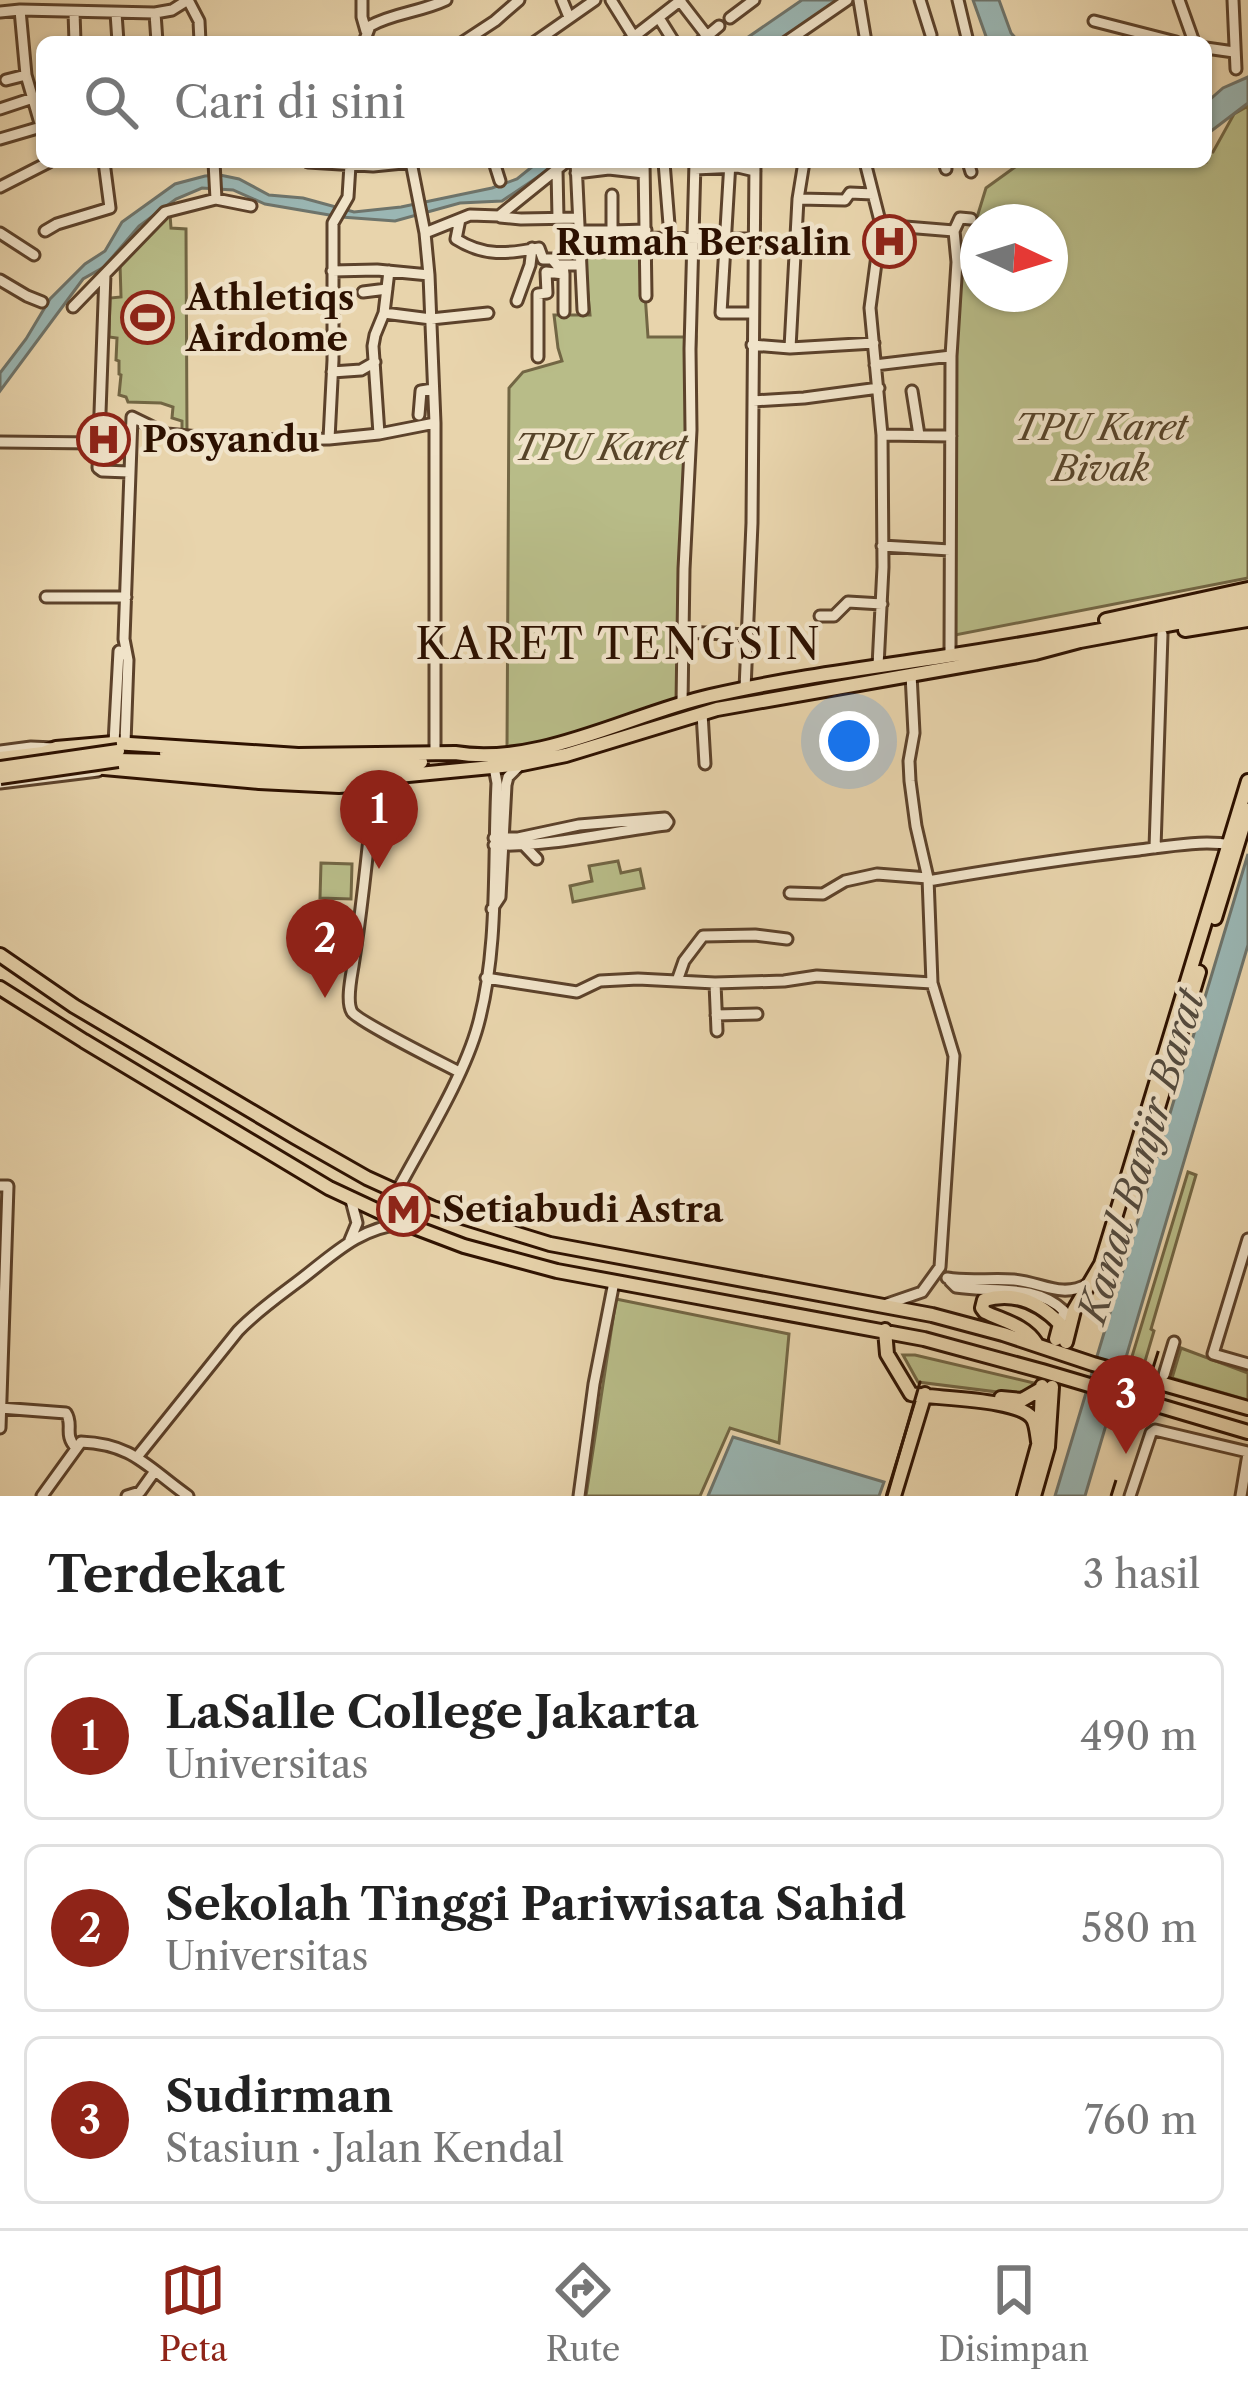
<!DOCTYPE html>
<html lang="id">
<meta charset="utf-8">
<style>
:root{--surface:#fff;--page:#f2f2f2;--text:#222;--muted:#767676;--line:#e0e0e0;--accent:#8f2418}
body{margin:0;font-family:"Libre Caslon Text",serif;background:var(--page);color:var(--text)}
.compass{position:absolute;left:960px;top:204px;width:108px;height:108px;border-radius:50%;background:var(--surface);box-shadow:0 3px 9px #0004;rotate:94deg}
.you{position:absolute;left:849px;top:741px;width:42px;height:42px;margin:-30px;border:9px solid #fff;border-radius:50%;background:#1a73e8;box-shadow:0 0 0 18px #1a73e833}
.badge{display:grid;place-items:center;width:78px;height:78px;border-radius:50%;background:var(--accent);color:#fff;font-size:39px;font-weight:700}
.pin{position:absolute;translate:-50% -99px;filter:drop-shadow(0 3px 6px #0008)}
.pin::after{content:'';position:absolute;top:63px;width:42px;height:36px;background:inherit;clip-path:polygon(0 0,100% 0,50% 100%)}
.list{margin:0;padding:0;list-style:none}
h2{display:flex;justify-content:space-between;align-items:center;height:156px;margin:0;padding:0 48px;font-size:51px}
h2 small{font-size:39px;font-weight:400;color:var(--muted)}
.list li{display:grid;grid-template-columns:78px 1fr auto;gap:36px;align-items:center;box-sizing:border-box;height:168px;margin:0 24px 24px;padding:0 24px;border:3px solid var(--line);border-radius:18px}
.list b{display:block;font-size:45px;white-space:nowrap}
.list p{margin:0;font-size:39px;white-space:nowrap;color:var(--muted)}
.list em{font-size:39px;font-style:normal;color:var(--muted)}
.icon{flex:none;width:66px;height:66px;fill:none;stroke:currentColor;stroke-width:2;stroke-linecap:round;stroke-linejoin:round}
.map{position:relative;flex:none;width:1248px;height:1496px;overflow:hidden}
.search{position:absolute;background:var(--surface);box-shadow:0 3px 9px #0004;left:36px;right:36px;top:36px;height:132px;display:flex;align-items:center;gap:30px;box-sizing:border-box;padding:0 42px;border-radius:18px;color:var(--muted);font-size:45px}
.sheet{height:732px;background:var(--surface)}
nav{display:flex;justify-content:space-around;align-items:center;box-sizing:border-box;height:168px;border-top:3px solid var(--line);background:var(--surface);font-size:33px;color:var(--muted)}
nav a{display:grid;justify-items:center;gap:6px}
nav .on{color:var(--accent)}
.map>svg:first-child{display:block}
.green{fill:#b8bc88;stroke:#726644;stroke-width:3;fill-rule:evenodd}
.water{fill:#9ab6b3;stroke:#6e746b;stroke-width:3}
.lines{fill:none;stroke-linecap:round;stroke-linejoin:round}
.minor-tunnel{stroke:#c3ad8a;stroke-width:9;stroke-dasharray:9 4.5;stroke-linecap:butt}
.minor-casing{stroke:#5c422b;stroke-width:15}
.major-casing{stroke:#2d1100;stroke-width:18}
.minor{stroke:#f0e3c9;stroke-width:9}
.major{stroke:#e8d4ac;stroke-width:12}
.tram{stroke:#2d1100;stroke-width:3}
.rail{stroke:#2d1100;stroke-width:3;stroke-dasharray:21 21;stroke-linecap:butt}
.major-bridge-casing{stroke:#2d1100;stroke-width:18;stroke-linecap:butt}
.major-bridge{stroke:#e8d4ac;stroke-width:12}
.labels{text-anchor:middle;stroke-width:9;stroke-linejoin:round;paint-order:stroke}
.poi-label{font-size:36px;font-weight:bold;fill:#2d1100;stroke:#f0e3c9;text-anchor:start}
.park-label{font-size:36px;font-style:italic;fill:#574429;stroke:#f0e3c9}
.water-label{font-size:39px;font-style:italic;fill:#534b3f;stroke:#f0e3c9}
.quarter-label{font-size:42px;letter-spacing:3px;fill:#2d1100;stroke:#f0e3c9}
</style>
<div class="map">
<svg width="1248" height="1496" viewBox="0 0 1248 1496">
<rect width="100%" height="100%" fill="#e8d4ac"/>
<filter id="stains"><feTurbulence type="fractalNoise" baseFrequency=".00167" numOctaves="4"/><feColorMatrix values="0 0 0 0 .2 0 0 0 0 .09 0 0 0 0 .02 0 0 0 .5 -.17"/></filter>
<radialGradient id="worn" r=".72"><stop offset=".6" stop-color="#630" stop-opacity="0"/><stop offset="1" stop-color="#630" stop-opacity=".3"/></radialGradient>
<!-- green -->
<path class="green" d="M1248,106V578L950,636L955,353L959,276L986,188L1022,162H1206V152H1213L1234,114ZM978,222H1050V294H978Z
M170,214L171,228L186,229L187,433L182,431V421L172,418L173,407L161,403L128,402L126,397L119,395L121,375L119,374V361L116,360L117,338L109,337L110,298L121,297L120,264L165,217Z
M593,232H615L616,237L621,236V233L641,235L648,337H696L683,707L552,745L507,748L509,388L523,372L562,361L558,348L554,315H590L582,237H592Z
M618,861L621,873L640,869L644,888L573,902L570,886L592,881L589,866Z
M321,863L352,864L351,899L320,898Z
M1188,1172L1196,1175L1151,1329L1154,1331L1143,1368L1130,1363Z
M616,1299L789,1334L779,1443L730,1428L700,1496H586Z
M1181,1348L1248,1373V1400L1172,1378Z
M903,1355H915L1034,1383L1029,1392L1021,1395L918,1382Z"/>
<!-- water -->
<path class="water" d="M802,0H843L784,42H741Z
M973,0H999L1011,33L1019,42H988Z
M1248,77V103L1206,135V103L1223,88Z
M538,162H560L502,201L460,203L395,221L341,217L265,204L233,190L202,188L176,199L139,226L104,267L83,279L0,391V373L26,339L50,299L85,264L105,251L122,222L175,184L205,176L220,175L239,179L269,195L303,198L354,212L401,207L492,188L517,179Z
M1248,854V945L1085,1496H1055Z
M733,1437L884,1482L879,1496H708Z"/>
<g class="lines">
<!-- minor-tunnel -->
<path class="minor-tunnel" d="M1152,1417L1162,1382"/>
<defs>
<path id="minor" d="M188,0L199,21L200,42
M362,0V17L366,31
M562,0L569,17
M611,0L634,37
M859,0L866,42
M920,0L931,35
M958,0L968,42
M1179,0L1194,42
M1233,0L1236,69
M680,1L707,36
M20,10L26,75L42,130
M0,12L20,10L155,13L172,10L188,0
M74,12L75,42
M116,13L118,42
M155,13L157,42
M659,18L674,42
M730,18L754,0
M1094,21L1176,42
M364,42L370,26C393,13 421,12 446,0
M463,42L495,21L519,0
M535,42L595,0
M627,42L681,0
M700,42L719,26
M786,42L847,0
M1206,48L1234,52
M6,80L26,75
M0,109L33,98
M0,139L41,127
M214,162L216,199
M308,162L373,166L413,162
M411,162L425,233L429,275L435,423V754
M494,162L500,181
M576,162L583,310
M644,162L646,296
M664,162L670,237
M730,162L721,313H753
M865,162L881,225L870,308L882,435L883,567L878,666
M944,162L946,169
M968,162L971,172
M695,169L738,167L755,171
M557,170L558,218
M576,173L609,169L644,173
M0,187L49,162
M612,195V231L646,230
M799,199L845,200L850,193L873,194
M500,217L521,219L578,218
M460,219L456,239C484,257 508,254 539,248L543,259H552L557,265H580
M881,225L954,231
M45,231L57,224L110,208L104,162
M579,231H612
M0,233L34,255
M425,233L470,215L499,216L566,162
M646,238L755,239
M332,271L377,270L429,275
M105,274L98,468L102,471L129,472
M564,274V312
M0,280L27,296L42,302
M363,292L387,289
M517,301L530,265L532,248
M73,307L165,212L216,199L251,206
M384,313L431,319L488,313
M752,345L790,348L874,343
M790,348L798,199L804,162
M538,357V294L547,293L546,272L564,274L563,265
M875,365L951,356
M332,372L361,370L375,362
M912,391L919,435
M753,401L804,398L879,388
M419,415L421,391L433,389
M379,434L373,346L375,335L384,313L389,271
M98,435L129,429
M882,435L951,436
M329,439L333,360V223L348,197L350,165
M0,442L97,443
M882,546L950,550
M46,597H126
M820,616H834L848,602L882,604
M683,632L748,635
M950,655L951,356L957,262L954,231L960,218L971,219
M745,689L752,523L755,162
M682,703L684,569L691,430L690,349L695,162
M702,713L705,764
M114,743L119,651
M125,743L128,660L124,639L132,417L167,434L231,440L329,439L379,434L435,423
M0,751L31,747L54,748
M375,779C369,841 363,903 353,966C351,978 346,1002 352,1012C359,1022 442,1063 459,1072
M0,783L98,771
M520,841L537,859
M494,845C551,847 609,832 666,825L668,822L665,818L579,825L518,838H494
M1155,848L1162,634
M928,881C998,869 1068,858 1139,850C1169,846 1202,840 1232,845
M790,893L823,894L845,881L877,874L928,878
M492,909L500,897L506,785L508,777L519,766
M486,978L577,992L600,981L638,979L715,983L784,981L817,976L932,983
M677,981L684,961L703,936L755,935L787,939
M715,983L717,1031
M716,1015L757,1014
M0,1186H8L0,1428
M396,1193C422,1144 464,1077 478,1025C499,948 493,862 497,783L494,767
M1248,1239L1213,1354L1248,1364
M350,1240L357,1223L351,1200
M947,1278C969,1282 991,1278 1014,1280C1041,1282 1061,1299 1088,1284
M950,1281L956,1287C993,1293 1035,1283 1064,1311L1060,1324
M887,1304L922,1292L940,1267L954,1056L932,983L928,878L916,826L910,781L909,761L914,733L911,674
M1164,1375L1174,1342
M0,1408L66,1413C74,1425 63,1434 76,1448
M137,1457L238,1331C255,1313 276,1298 296,1283C331,1257 357,1228 402,1224
M42,1496L81,1442C133,1444 147,1467 188,1496
M127,1496L140,1492L155,1471
M579,1496L594,1384L614,1282
M1130,1496L1151,1433L1155,1430L1248,1452
M1241,1496L1248,1454"/>
<path id="major" d="M1106,620L1248,589
M1185,630L1248,620
M166,753C251,763 337,772 421,762
M0,758L43,753L56,748L114,743L298,755L455,753C539,767 630,714 710,696C784,679 860,669 935,658C1039,642 1145,623 1248,600
M118,760L158,761L262,773L366,778
M93,767L259,782L339,786L351,785L367,779L522,764L566,755L717,709L1035,653L1080,641L1248,610
M1215,918L1248,810
M0,955L74,1006L295,1137L367,1178L433,1208L550,1244L932,1315L1003,1334L1093,1364L1248,1408
M0,988L84,1041L329,1188L406,1224L464,1246L557,1271L924,1339L1042,1371L1248,1432
M1151,1131L1199,972
M885,1330L887,1354L911,1394C936,1399 1020,1398 1033,1419C1037,1426 1037,1438 1039,1447
M1066,1342L1074,1310L1101,1264L1248,781
M1036,1343C1025,1325 1003,1321 985,1312L982,1308L984,1300C1014,1291 1039,1302 1060,1324L1056,1339
M1001,1398L1022,1400L1041,1389
M894,1496L925,1394
M1024,1496L1040,1438L1042,1386
M1034,1496L1048,1447L1052,1387"/>
</defs>
<!-- minor casing -->
<use href="#minor" class="minor-casing"/>
<!-- major casing -->
<use href="#major" class="major-casing"/>
<!-- minor -->
<use href="#minor" class="minor"/>
<!-- major -->
<use href="#major" class="major"/>
<!-- tram -->
<path class="tram" d="M887,1496L920,1382"/>
<!-- rail -->
<path class="rail" d="M1152,1371L1164,1333
M1131,1431L1137,1413
M1111,1496L1116,1480"/>
<defs>
<path id="major-bridge" d="M1,768L118,751
M0,777L118,760"/>
</defs>
<!-- major-bridge casing -->
<use href="#major-bridge" class="major-bridge-casing"/>
<!-- major-bridge -->
<use href="#major-bridge" class="major-bridge"/>
</g>
<!-- icons -->
<defs>
<symbol id="hospital-ring" viewBox="-11 -11 22 22"><circle r="9.5" fill="#f0e3c9" stroke="#8f2418" stroke-width="1.5"/><path d="M-5-5h3v3.5h4V-5h3V5h-3V1.5h-4V5h-3Z" fill="#8f2418"/></symbol>
<symbol id="stadium-ring" viewBox="-11 -11 22 22"><circle r="9.5" fill="#f0e3c9" stroke="#8f2418" stroke-width="1.5"/><path d="M0-5a6.5 5 0 1 0 0 10a6.5 5 0 1 0 0-10ZM-3.5-1.8h7v3.6h-7Z" fill="#8f2418"/></symbol>
<symbol id="metro-ring" viewBox="-11 -11 22 22"><circle r="9.5" fill="#f0e3c9" stroke="#8f2418" stroke-width="1.5"/><path d="M-5.5 5V-5H-3L0 0L3-5H5.5V5H3V-.5L0 4L-3-.5V5Z" fill="#8f2418"/></symbol>
</defs>
<g fill-rule="evenodd">
<use href="#hospital-ring" x="860" y="212" width="59" height="59"/>
<use href="#stadium-ring" x="118" y="288" width="59" height="59"/>
<use href="#hospital-ring" x="74" y="410" width="59" height="59"/>
<use href="#metro-ring" x="374" y="1180" width="59" height="59"/>
</g>
<g class="labels">
<!-- poi labels -->
<g class="poi-label">
<text x="851" y="255" text-anchor="end">Rumah Bersalin</text>
<text x="186" y="310">Athletiqs<tspan x="186" dy="41">Airdome</tspan></text>
<text x="142" y="452">Posyandu</text>
<text x="442" y="1222">Setiabudi Astra</text>
</g>
<!-- park labels -->
<g class="park-label">
<text x="1101" y="440">TPU Karet<tspan x="1101" dy="41">Bivak</tspan></text>
<text x="601" y="460">TPU Karet</text>
</g>
<!-- water labels -->
<g class="water-label">
<text transform="translate(1141 1156) rotate(-73)" y="14">Kanal Banjir Barat</text>
</g>
<!-- quarter labels -->
<g class="quarter-label">
<text x="619" y="659">KARET TENGSIN</text>
</g>
</g>
<rect width="100%" height="100%" filter="url(#stains)"/>
<rect width="100%" height="100%" fill="url(#worn)"/>
</svg>
<svg class="compass" viewBox="-18 -18 36 36"><path d="M0-13l5 13h-10z" fill="#e53935"/><path d="M0 13l5-13h-10z" fill="#767676"/></svg>
<div class="you"></div>
<div class="pin badge" style="left:379px;top:869px">1</div>
<div class="pin badge" style="left:325px;top:998px">2</div>
<div class="pin badge" style="left:1126px;top:1454px">3</div>
<div class="search"><svg class="icon" aria-label="search" viewBox="0 0 24 24"><circle cx="10" cy="10" r="6"/><path d="M15 15l6 6"/></svg>Cari di sini</div>
</div>
<section class="sheet">
<h2>Terdekat<small>3 hasil</small></h2>
<ul class="list">
<li><span class="badge">1</span><div><b>LaSalle College Jakarta</b><p>Universitas</p></div><em>490 m</em></li>
<li><span class="badge">2</span><div><b>Sekolah Tinggi Pariwisata Sahid</b><p>Universitas</p></div><em>580 m</em></li>
<li><span class="badge">3</span><div><b>Sudirman</b><p>Stasiun · Jalan Kendal</p></div><em>760 m</em></li>
</ul>
</section>
<nav>
<a class="on"><svg class="icon" aria-label="map" viewBox="0 0 24 24"><path d="M3 6l6-2 6 2 6-2v14l-6 2-6-2-6 2zM9 4v14M15 6v14"/></svg>Peta</a>
<a><svg class="icon" aria-label="directions" viewBox="0 0 24 24"><path d="M12 3l9 9-9 9-9-9zM9 14v-3h6M13 9l2 2-2 2"/></svg>Rute</a>
<a><svg class="icon" aria-label="saved" viewBox="0 0 24 24"><path d="M7 4h10v16l-5-4-5 4z"/></svg>Disimpan</a>
</nav>
